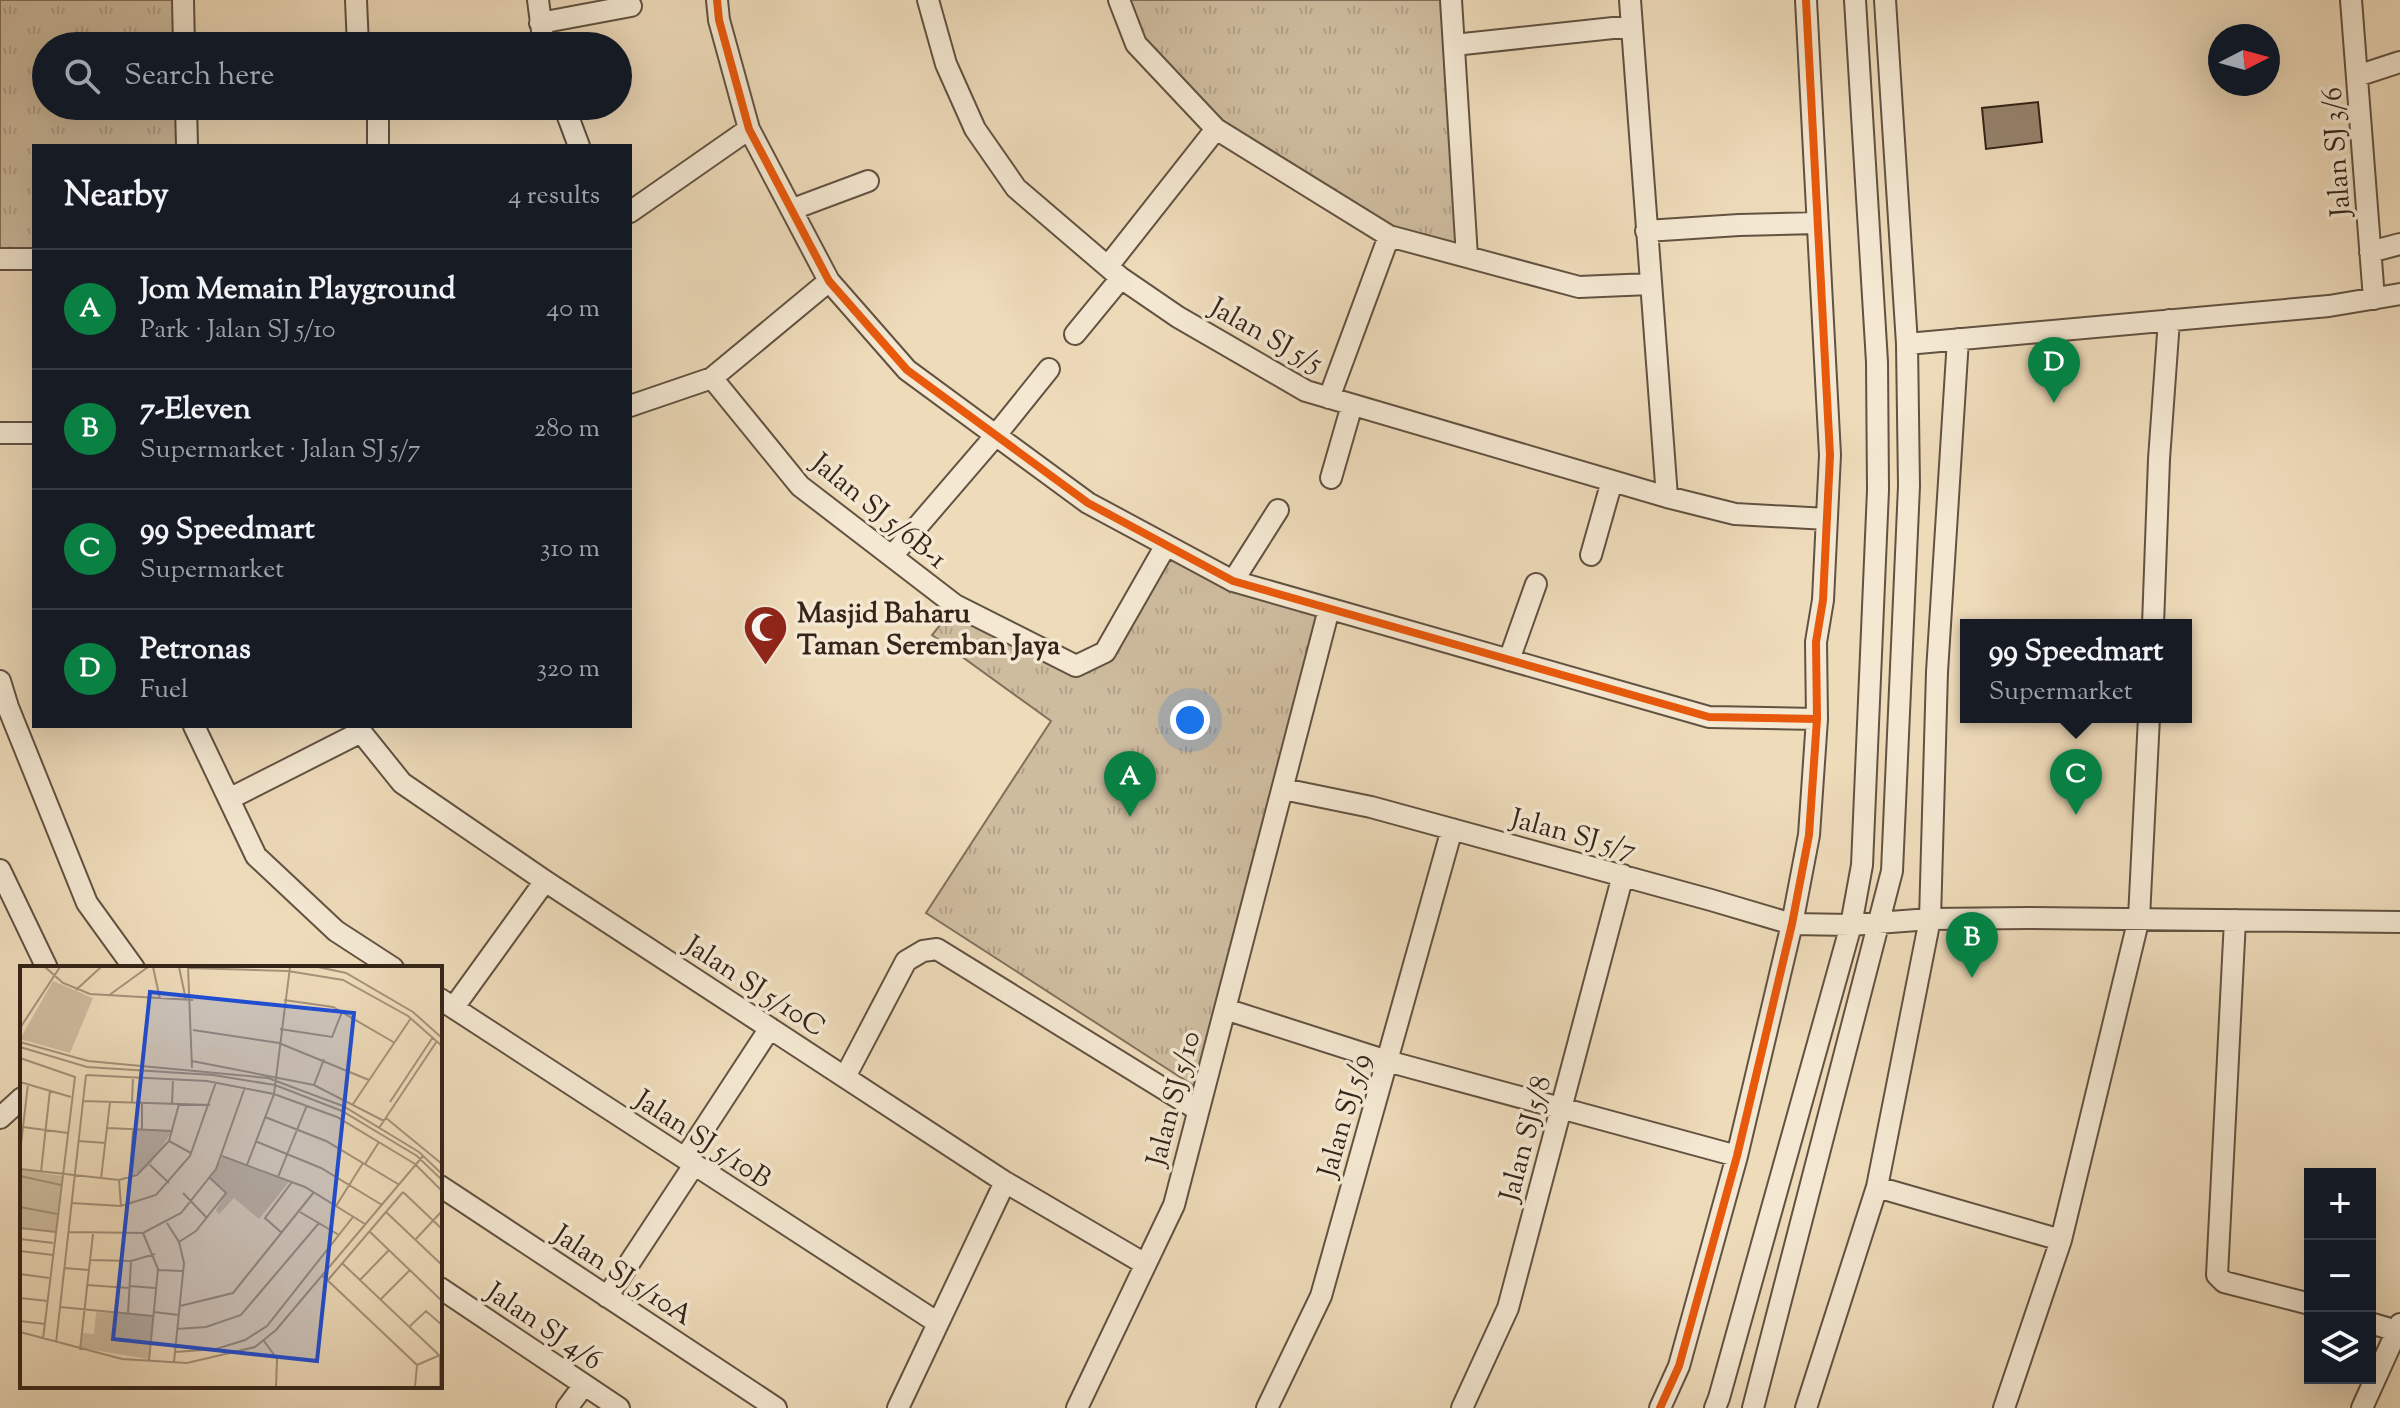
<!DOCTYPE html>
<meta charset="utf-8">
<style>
:root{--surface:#171b24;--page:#242831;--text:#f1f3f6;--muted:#9ea1a6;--line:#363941;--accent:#0b8043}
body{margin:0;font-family:"Sorts Mill Goudy",serif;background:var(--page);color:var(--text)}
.controls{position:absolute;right:24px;bottom:24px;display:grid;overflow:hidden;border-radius:0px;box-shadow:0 8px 32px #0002}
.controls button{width:72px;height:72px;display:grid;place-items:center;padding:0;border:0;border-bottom:2px solid var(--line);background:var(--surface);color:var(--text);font:40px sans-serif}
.compass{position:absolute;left:2208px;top:24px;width:72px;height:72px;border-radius:50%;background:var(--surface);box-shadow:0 8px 32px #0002;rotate:84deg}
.you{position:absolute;left:1190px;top:720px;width:28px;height:28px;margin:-20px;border:6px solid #fff;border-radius:50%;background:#1a73e8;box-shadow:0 0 0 12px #1a73e833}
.badge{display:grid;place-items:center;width:52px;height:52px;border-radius:50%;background:var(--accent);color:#fff;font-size:26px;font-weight:700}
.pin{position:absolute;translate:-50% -66px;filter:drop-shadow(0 2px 4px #0008)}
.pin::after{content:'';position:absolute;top:42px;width:28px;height:24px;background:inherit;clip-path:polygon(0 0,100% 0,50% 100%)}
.popup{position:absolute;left:1960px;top:619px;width:232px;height:104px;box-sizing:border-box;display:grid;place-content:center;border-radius:0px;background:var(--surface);filter:drop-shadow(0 2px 6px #0005);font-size:26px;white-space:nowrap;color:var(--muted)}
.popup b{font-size:30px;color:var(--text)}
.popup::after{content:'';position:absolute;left:50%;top:100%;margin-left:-16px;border:16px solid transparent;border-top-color:var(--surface)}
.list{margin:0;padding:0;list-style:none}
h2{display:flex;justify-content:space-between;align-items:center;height:104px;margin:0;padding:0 32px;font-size:34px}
h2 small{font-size:26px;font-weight:400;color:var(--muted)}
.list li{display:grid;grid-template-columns:52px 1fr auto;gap:24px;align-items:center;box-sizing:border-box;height:120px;padding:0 32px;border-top:2px solid var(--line)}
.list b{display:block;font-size:30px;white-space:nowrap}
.list p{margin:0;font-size:26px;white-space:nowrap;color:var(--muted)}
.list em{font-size:26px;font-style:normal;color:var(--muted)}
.icon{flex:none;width:44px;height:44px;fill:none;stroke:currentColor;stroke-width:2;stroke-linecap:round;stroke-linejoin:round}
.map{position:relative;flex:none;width:2400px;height:1408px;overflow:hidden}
.search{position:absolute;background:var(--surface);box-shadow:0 8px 32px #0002;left:32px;top:32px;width:600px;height:88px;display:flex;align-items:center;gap:20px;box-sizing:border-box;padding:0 28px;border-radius:44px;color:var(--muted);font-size:30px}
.panel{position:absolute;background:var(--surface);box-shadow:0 8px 32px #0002;left:32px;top:144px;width:600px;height:584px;border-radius:0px}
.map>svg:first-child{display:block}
.park{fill:url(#park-tufts);stroke:#81705c;stroke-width:2}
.building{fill:#95836d;stroke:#342419;stroke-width:2}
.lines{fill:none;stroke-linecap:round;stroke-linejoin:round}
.minor-casing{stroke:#625241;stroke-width:24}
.minor{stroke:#f4e8d2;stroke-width:20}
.cycleway-casing{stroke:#f4e8d2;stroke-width:13}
.cycleway{stroke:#e8590c;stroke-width:8}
.labels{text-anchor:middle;stroke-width:7;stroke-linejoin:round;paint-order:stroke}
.street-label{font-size:28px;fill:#342419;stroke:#f4e8d2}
.poi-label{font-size:28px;font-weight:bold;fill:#342419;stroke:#f4e8d2;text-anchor:start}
.inset-road{fill:none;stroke:#a4927a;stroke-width:2}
.view{fill:#1d4ed8;fill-opacity:0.15;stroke:#1d4ed8;stroke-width:4}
.inset-edge{fill:none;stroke:#342419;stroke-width:4}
</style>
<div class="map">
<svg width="2400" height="1408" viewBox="0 0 2400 1408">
<defs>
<pattern id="park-tufts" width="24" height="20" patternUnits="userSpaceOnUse" patternTransform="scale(2)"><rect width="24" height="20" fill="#cebc9f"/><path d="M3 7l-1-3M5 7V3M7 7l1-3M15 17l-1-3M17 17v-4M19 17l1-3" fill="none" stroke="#b2a188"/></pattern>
</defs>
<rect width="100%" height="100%" fill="#eedbba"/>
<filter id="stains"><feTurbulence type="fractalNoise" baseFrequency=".0025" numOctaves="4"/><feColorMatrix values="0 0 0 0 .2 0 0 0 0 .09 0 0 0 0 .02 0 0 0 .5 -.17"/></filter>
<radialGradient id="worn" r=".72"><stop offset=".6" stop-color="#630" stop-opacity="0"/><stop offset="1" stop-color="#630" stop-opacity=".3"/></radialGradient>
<!-- park -->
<path class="park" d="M0,0H178L179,46H46V106H181L182,146H34V256L0,257Z
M1123,0H1448L1464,253L1390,235L1250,147L1138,44Z
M1167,550L1324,612L1200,1090L926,913L1051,721L932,635L953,609L1076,669L1108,654Z"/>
<!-- building -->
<path class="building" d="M2038,102L2042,142L1986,149L1982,108Z"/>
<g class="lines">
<defs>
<path id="minor" d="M183,0L184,46
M356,0L358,46
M538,0L544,46
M717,0L719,20L749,129L829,281L907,370L1088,503L1233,581L1709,717L1817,719
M928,0L946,64L975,129L1016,188L1121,278L1178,317L1306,391L1667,497L1735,514L1827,519
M1119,0L1136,44L1216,129L1389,236L1579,287L1650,284
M1451,0L1467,257
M1630,0L1667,497
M2351,0L2374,299
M540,23L631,6
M1454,45L1632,26
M2357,76L2400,62
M186,106L187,146
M378,106V146
M564,106L579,146
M793,209L868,181
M630,212L749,129
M1646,231L1739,225L1817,223
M2370,252L2400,244
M0,259H34
M1108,266L1216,129
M1075,334L1121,278
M1907,344L2329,306L2400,294
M712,378L800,486L955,605L1076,666L1105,652L1166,545
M1329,398L1389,236
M630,406L712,378L829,281
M0,433H34
M1331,478L1352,405
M1591,555L1612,481
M892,556L996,435L1049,369
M1233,581L1278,510
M2153,625L2159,459L2169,320
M1509,660L1536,584
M0,681L8,707L87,903L134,968
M194,726L256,856L336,931L393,968
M358,726L361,732L402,783L545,881L1005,1182L1145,1264
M1283,789L1371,807L1711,900L1792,924L1851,925L1930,919L2028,918L2400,922
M229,799L361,732
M0,870L47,968
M2235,920L2217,1275L2224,1282L2310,1304
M440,999L938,1323
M454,1007L545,881
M1225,1009L1387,1061L1737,1156
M845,1077L906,961L923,951L937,949L1198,1110
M0,1118L22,1098
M685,1158L770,1028
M440,1186L776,1408
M1877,1187L2061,1240
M440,1288L619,1408
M607,1297L694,1165
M2370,1323L2397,1331
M567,1408L584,1385
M898,1408L1005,1182
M1077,1408L1174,1205L1329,609
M1267,1408L1321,1296L1452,829
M1462,1408L1508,1308L1623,875
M1660,1408L1679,1366L1737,1156L1792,924L1809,835L1817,719L1816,642L1823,600L1830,455L1806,0
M1715,1408L1719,1398L1851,925L1862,865L1878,490L1877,362L1855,0
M1753,1408L1892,871L1909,486L1907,344L1885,0
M1806,1408L1877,1187L1930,919L1937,672L1958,339
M2004,1408L2061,1240L2139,918L2149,717
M2362,1408L2400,1324"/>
</defs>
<!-- minor casing -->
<use href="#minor" class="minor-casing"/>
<!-- minor -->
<use href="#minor" class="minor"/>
<defs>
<path id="cycleway" d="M717,0L719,20L749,129L829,281L907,370L1088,503L1233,581L1709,717L1817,719
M1660,1408L1679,1366L1737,1156L1792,924L1809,835L1817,719L1816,642L1823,600L1830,455L1806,0"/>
</defs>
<!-- cycleway casing -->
<use href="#cycleway" class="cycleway-casing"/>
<!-- cycleway -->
<use href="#cycleway" class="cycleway"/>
</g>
<!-- icons -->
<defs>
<symbol id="mosque-pin" viewBox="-11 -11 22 30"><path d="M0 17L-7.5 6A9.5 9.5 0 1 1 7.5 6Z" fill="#8f2418" stroke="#f4e8d2"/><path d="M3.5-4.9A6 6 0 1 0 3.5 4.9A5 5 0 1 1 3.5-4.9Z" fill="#fff"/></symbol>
</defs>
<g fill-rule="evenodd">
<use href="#mosque-pin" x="740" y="602" width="51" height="69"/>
</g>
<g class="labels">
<!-- street labels -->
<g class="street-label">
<text transform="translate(2335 152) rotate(-94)" y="10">Jalan SJ 3/6</text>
<text transform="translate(1267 334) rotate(29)" y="10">Jalan SJ 5/5</text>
<text transform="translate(880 510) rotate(39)" y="10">Jalan SJ 5/6B-1</text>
<text transform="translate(1574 833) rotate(15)" y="10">Jalan SJ 5/7</text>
<text transform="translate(756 985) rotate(33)" y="10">Jalan SJ 5/10C</text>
<text transform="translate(1172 1098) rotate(-75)" y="10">Jalan SJ 5/10</text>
<text transform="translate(1343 1115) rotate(-74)" y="10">Jalan SJ 5/9</text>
<text transform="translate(704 1138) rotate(33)" y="10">Jalan SJ 5/10B</text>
<text transform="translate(1524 1138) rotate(-75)" y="10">Jalan SJ 5/8</text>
<text transform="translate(624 1274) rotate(33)" y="10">Jalan SJ 5/10A</text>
<text transform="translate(545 1325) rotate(34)" y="10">Jalan SJ 4/6</text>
</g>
<!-- poi labels -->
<g class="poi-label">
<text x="797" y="622">Masjid Baharu<tspan x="797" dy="32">Taman Seremban Jaya</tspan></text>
</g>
</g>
<!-- overview -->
<g transform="translate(20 966)">
<rect width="422" height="422" fill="#eedbba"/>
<path d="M33,15L73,32L50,87L0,73Z" fill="#cebc9f"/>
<path d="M114,163L152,165L130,199L110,211ZM202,191L269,216L239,253L214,232L199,248L196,244L206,227L191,212ZM0,203L42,210L36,266L0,261ZM76,346L133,350L129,393L61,382L63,367L74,368Z" fill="#cebc9f"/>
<path class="inset-road" d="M25,1L43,17L70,28L173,34M133,1L140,33M159,1L166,34M168,1L172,102M298,1L326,7L393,46L422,72M168,2L268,5L323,14L388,50L422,80M56,24L81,1M88,30L128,1M264,34L313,41L375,77M0,62L40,1M260,63L312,71L322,46M173,64L259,77L349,114M0,76L68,95L248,112L323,140L399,186L422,208M0,81L67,101L193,109L255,119L322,145L397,190L422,214M0,92L55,111L23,373M172,95L294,119L364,155M66,109L187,115L254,128L317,151L395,198L422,225M0,116L51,131M294,119L304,93M63,135L190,139M370,136L413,71M112,137L113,111M122,137V163M152,138L153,113M333,138L391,52M245,151L306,175L378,218M366,152L422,198M3,161L48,167M87,162L153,165M359,162L417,75M58,175L86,177M149,175L171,187M235,175L301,202L362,239M0,187L8,118M202,190L285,221L345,258M345,198L359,176M130,199L149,217M227,199L254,128L270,1M0,203L99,214L117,209L149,175L159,138M21,206L30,124M0,210L41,219M110,211L113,163M258,211L287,139M81,213L90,136M99,214L101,240M383,226L422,263M163,227L187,252M51,237L101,240L136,229L170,190L196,116M316,240L343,197M0,241L37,248M280,246L319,269M366,246L422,299M147,257L159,276L164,297L154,396M0,262L36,266M349,265L422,335M49,266L123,267L161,247L196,203L225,121M123,267L138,303L129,395M262,267L245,252L272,216M0,273L33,277M395,274L422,245M159,276L176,265L206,227L190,212M0,285L33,289M71,294L111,295L135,288M322,297L420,390V421M44,302L69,304M138,304L163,305M0,308L29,312M303,310L397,399L395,421M308,314L383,226M340,314L369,284M67,319L109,322M110,320L135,322M0,332L28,335M361,333L390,304M160,340L213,327L294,226M40,341L133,350M134,346L159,349M108,348L111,295M0,355L25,358M389,361L406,345L422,359M157,363L186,361L221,349L299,257M0,366L102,393L167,397L235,381L256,364L403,190M244,375L257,393L256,421M36,377L66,109M60,384L73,268M155,386L196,383L225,374L247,360L333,251M397,399L420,389"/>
<path class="view" d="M130,26L334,47L297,395L93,373Z"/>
<rect width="422" height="422" class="inset-edge"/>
</g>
<rect width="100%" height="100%" filter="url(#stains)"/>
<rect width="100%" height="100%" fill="url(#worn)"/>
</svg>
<div class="controls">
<button>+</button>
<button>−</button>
<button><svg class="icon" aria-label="layers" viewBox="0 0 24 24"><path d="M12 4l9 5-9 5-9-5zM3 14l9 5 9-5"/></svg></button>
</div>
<svg class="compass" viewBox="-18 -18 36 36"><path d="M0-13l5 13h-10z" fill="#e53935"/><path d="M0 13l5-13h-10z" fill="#9ea1a6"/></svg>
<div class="you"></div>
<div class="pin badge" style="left:1130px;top:817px">A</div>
<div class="pin badge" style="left:1972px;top:978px">B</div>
<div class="pin badge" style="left:2076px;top:815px">C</div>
<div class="popup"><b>99 Speedmart</b>Supermarket</div>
<div class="pin badge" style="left:2054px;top:403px">D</div>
<div class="search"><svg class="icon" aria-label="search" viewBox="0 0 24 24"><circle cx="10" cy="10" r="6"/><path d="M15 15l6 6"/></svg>Search here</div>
<section class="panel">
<h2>Nearby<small>4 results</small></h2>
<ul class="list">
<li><span class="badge">A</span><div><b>Jom Memain Playground</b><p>Park · Jalan SJ 5/10</p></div><em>40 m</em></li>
<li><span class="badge">B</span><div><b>7-Eleven</b><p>Supermarket · Jalan SJ 5/7</p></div><em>280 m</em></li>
<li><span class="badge">C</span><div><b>99 Speedmart</b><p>Supermarket</p></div><em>310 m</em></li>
<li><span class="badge">D</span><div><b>Petronas</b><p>Fuel</p></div><em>320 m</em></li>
</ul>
</section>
</div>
